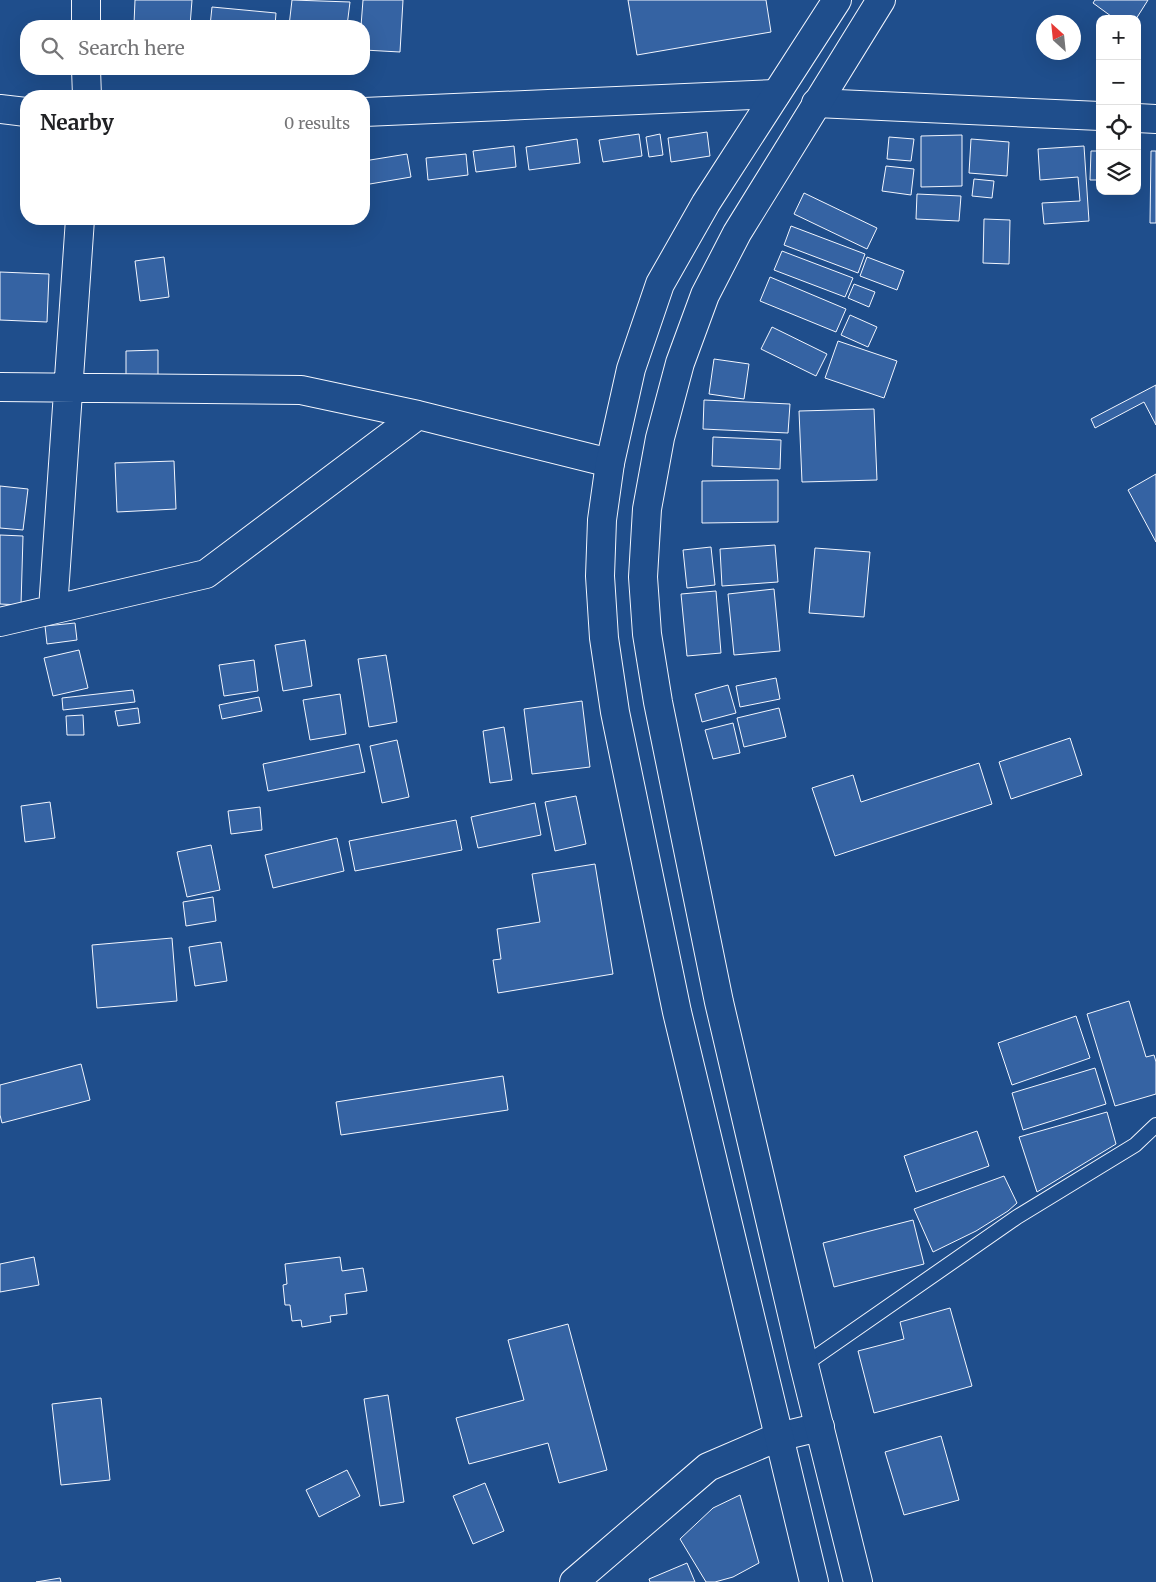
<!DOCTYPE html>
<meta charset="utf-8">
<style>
:root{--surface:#fff;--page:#f2f2f2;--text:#202124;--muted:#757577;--line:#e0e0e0}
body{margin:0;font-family:Merriweather,serif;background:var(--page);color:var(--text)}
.controls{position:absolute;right:15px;top:15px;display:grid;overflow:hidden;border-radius:10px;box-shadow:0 5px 20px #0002}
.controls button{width:45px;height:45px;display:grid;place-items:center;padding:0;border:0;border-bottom:1px solid var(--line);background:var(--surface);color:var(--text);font:25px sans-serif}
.compass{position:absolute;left:1036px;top:15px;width:45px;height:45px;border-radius:50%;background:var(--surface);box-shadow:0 5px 20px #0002;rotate:333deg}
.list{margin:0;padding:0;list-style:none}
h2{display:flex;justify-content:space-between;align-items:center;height:65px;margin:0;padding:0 20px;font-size:21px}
h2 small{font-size:16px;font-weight:400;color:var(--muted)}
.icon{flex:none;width:28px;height:28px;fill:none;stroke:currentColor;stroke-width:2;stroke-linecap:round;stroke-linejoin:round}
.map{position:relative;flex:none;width:1156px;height:1582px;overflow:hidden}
.search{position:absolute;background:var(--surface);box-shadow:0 5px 20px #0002;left:20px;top:20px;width:350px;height:55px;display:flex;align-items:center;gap:12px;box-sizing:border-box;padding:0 18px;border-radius:20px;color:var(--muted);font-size:19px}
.panel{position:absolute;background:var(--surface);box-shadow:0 5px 20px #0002;left:20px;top:90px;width:350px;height:135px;border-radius:20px}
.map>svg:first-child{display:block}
.building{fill:#3563a3;stroke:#f2f6ff}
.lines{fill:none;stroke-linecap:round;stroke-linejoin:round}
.lane-casing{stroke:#f2f6ff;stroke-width:16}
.street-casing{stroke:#f2f6ff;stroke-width:30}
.highway-casing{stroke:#f2f6ff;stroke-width:30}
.lane{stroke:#1f4e8c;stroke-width:14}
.street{stroke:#1f4e8c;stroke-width:28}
.highway{stroke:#1f4e8c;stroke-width:28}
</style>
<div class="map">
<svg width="1156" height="1582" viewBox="0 0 1156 1582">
<rect width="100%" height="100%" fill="#1f4e8c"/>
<!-- building -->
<path class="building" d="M135,0H192L190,26L134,24Z
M292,0L350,2L347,26H289Z
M363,0H403L400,52L364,50V26H361Z
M628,0H766L771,32L637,55Z
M1095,0H1148L1136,19H1115L1093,3Z
M212,7L276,13L275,26H210Z
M707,132L710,156L671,162L668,138Z
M639,134L642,156L603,162L599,140Z
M660,134L663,155L649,157L646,137Z
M962,135V186L921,187V136Z
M889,137L914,139L911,161L887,159Z
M577,139L580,163L529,170L526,147Z
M971,139L1009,142L1007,176L969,173Z
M514,146L516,167L476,172L473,151Z
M1084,146L1089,221L1044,224L1042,203L1080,201L1078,177L1040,180L1038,149Z
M1091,151H1100V180H1090Z
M1151,151H1156V223H1150Z
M407,154L411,177L364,185V161Z
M466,154L468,175L428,180L426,158Z
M886,166L914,169L911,195L882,191Z
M974,179L994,181L992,198L972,196Z
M804,193L877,228L867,249L794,214Z
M917,194L961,196L959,221L916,219Z
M984,219L1010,220L1009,264L983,263Z
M791,226L865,254L858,273L784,245Z
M782,251L853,278L845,297L774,270Z
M164,257L169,297L140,301L135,261Z
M867,257L904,271L897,290L860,276Z
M0,272L49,274L47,322L0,320Z
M770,277L846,309L836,332L760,301Z
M854,284L875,292L869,307L848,298Z
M850,315L877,327L868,347L841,335Z
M772,327L827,354L816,376L761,349Z
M838,341L897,361L884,398L825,378Z
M158,350V380L126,381V351Z
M714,359L749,364L744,399L709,394Z
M1156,385V425L1144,402L1095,428L1091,419Z
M704,400L790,404L788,433L703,429Z
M874,409L877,480L802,482L799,411Z
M713,437L781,440L780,469L712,466Z
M174,461L176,509L117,512L115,463Z
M1156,474V542L1128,490Z
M778,480V522L702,523V481Z
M0,486L28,489L23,530L0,528Z
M0,535L23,536L21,605L0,604Z
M775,545L778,582L722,586L720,549Z
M711,547L715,585L687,588L683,550Z
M815,548L870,552L864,617L809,613Z
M774,589L780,651L734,655L728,594Z
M716,591L721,653L687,656L681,594Z
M75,623L77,640L47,644L45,626Z
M305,640L312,686L283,691L275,645Z
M79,650L88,688L53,696L44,658Z
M386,655L397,722L369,727L358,659Z
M254,660L258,691L224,696L219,665Z
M776,678L780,699L740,707L736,686Z
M728,685L736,713L702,722L695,694Z
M133,690L135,702L63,710L62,698Z
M340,694L346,734L310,740L303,700Z
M259,697L262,711L222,719L219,705Z
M582,701L590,767L532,774L524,709Z
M138,708L140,723L118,726L115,711Z
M779,708L786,737L744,747L737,718Z
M83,715L84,735H67L66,716Z
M733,723L740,753L713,759L705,730Z
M504,727L512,780L490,783L483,731Z
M1070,738L1082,775L1011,799L999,762Z
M397,740L409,797L382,803L370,746Z
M359,744L365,772L268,791L263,764Z
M979,763L992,804L835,856L812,788L853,775L861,802Z
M576,796L586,844L555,851L545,802Z
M50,802L55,838L25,842L21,806Z
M535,803L541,835L478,848L471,817Z
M260,807L262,830L231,834L228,811Z
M456,820L462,850L355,871L349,841Z
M337,838L344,871L273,888L265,855Z
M211,845L220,890L187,897L177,852Z
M595,864L613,974L498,993L493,960L501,959L497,929L540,922L532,874Z
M213,897L216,921L186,926L183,902Z
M172,938L177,1001L97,1008L92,945Z
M221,942L227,981L195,986L189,947Z
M1129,1001L1146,1057L1154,1055L1156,1062V1094L1115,1106L1087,1014Z
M1076,1016L1090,1058L1012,1085L998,1043Z
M81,1064L90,1100L2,1123L0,1115V1085Z
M1095,1068L1106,1104L1023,1130L1012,1093Z
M503,1076L508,1110L341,1135L336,1102Z
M1107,1112L1116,1144L1037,1192L1019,1137Z
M977,1131L989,1166L916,1192L904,1156Z
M1004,1176L1017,1203L1008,1211L976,1231L933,1252L914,1209Z
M913,1220L924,1264L834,1287L823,1243Z
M34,1257L39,1285L0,1292V1264Z
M340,1257L342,1271L363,1268L367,1291L345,1294L347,1314L330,1316L331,1322L302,1327L301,1320L292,1321L290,1305H285L283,1285L287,1284L285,1264Z
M950,1308L972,1386L874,1413L858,1351L904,1339L900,1322Z
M568,1324L607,1470L559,1483L548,1443L469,1464L456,1418L524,1400L508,1340Z
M388,1395L404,1502L380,1506L364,1399Z
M101,1398L110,1480L61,1485L52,1404Z
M941,1436L959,1500L904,1515L885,1452Z
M347,1470L360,1496L319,1517L306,1490Z
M485,1483L504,1531L473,1544L453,1496Z
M740,1495L759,1563L733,1577L715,1582H706L680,1539L713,1508Z
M687,1563L695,1582H650L649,1579Z
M60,1578L61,1582H36Z"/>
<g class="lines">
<defs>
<path id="lane" d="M804,1365L1017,1217L1135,1145L1156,1125"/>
<path id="street" d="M86,0V26
M86,69L87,96
M816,103L1100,116
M0,109L26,112
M364,112L776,94
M1137,118L1156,119
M0,387L301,390L418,415L610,463
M53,609L80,219
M0,622L206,574L418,415
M574,1582L708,1467L778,1437L820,1427"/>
<path id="highway" d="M814,1582L677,1012L615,712L604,638L600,576L602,520L610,463L631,369L660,284L706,203L837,0
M858,1582L804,1365L719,1002L658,702L647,634L643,577L647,509L660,438L680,363L705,295L737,233L881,0"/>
</defs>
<!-- lane casing -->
<use href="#lane" class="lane-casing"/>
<!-- street casing -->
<use href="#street" class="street-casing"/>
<!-- highway casing -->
<use href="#highway" class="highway-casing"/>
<!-- lane -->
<use href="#lane" class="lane"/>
<!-- street -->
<use href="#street" class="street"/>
<!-- highway -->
<use href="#highway" class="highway"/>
</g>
</svg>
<div class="controls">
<button>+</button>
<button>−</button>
<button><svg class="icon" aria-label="locate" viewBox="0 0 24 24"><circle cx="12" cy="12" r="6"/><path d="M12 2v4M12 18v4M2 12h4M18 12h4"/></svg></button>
<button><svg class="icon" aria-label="layers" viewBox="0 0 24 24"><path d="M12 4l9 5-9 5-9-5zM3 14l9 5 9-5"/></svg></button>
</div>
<svg class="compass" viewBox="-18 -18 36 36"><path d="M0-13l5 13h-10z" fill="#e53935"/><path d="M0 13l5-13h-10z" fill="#757577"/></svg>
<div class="search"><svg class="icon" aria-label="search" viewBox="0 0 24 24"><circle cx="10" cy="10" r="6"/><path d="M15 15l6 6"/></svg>Search here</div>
<section class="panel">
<h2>Nearby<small>0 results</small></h2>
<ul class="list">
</ul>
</section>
</div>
